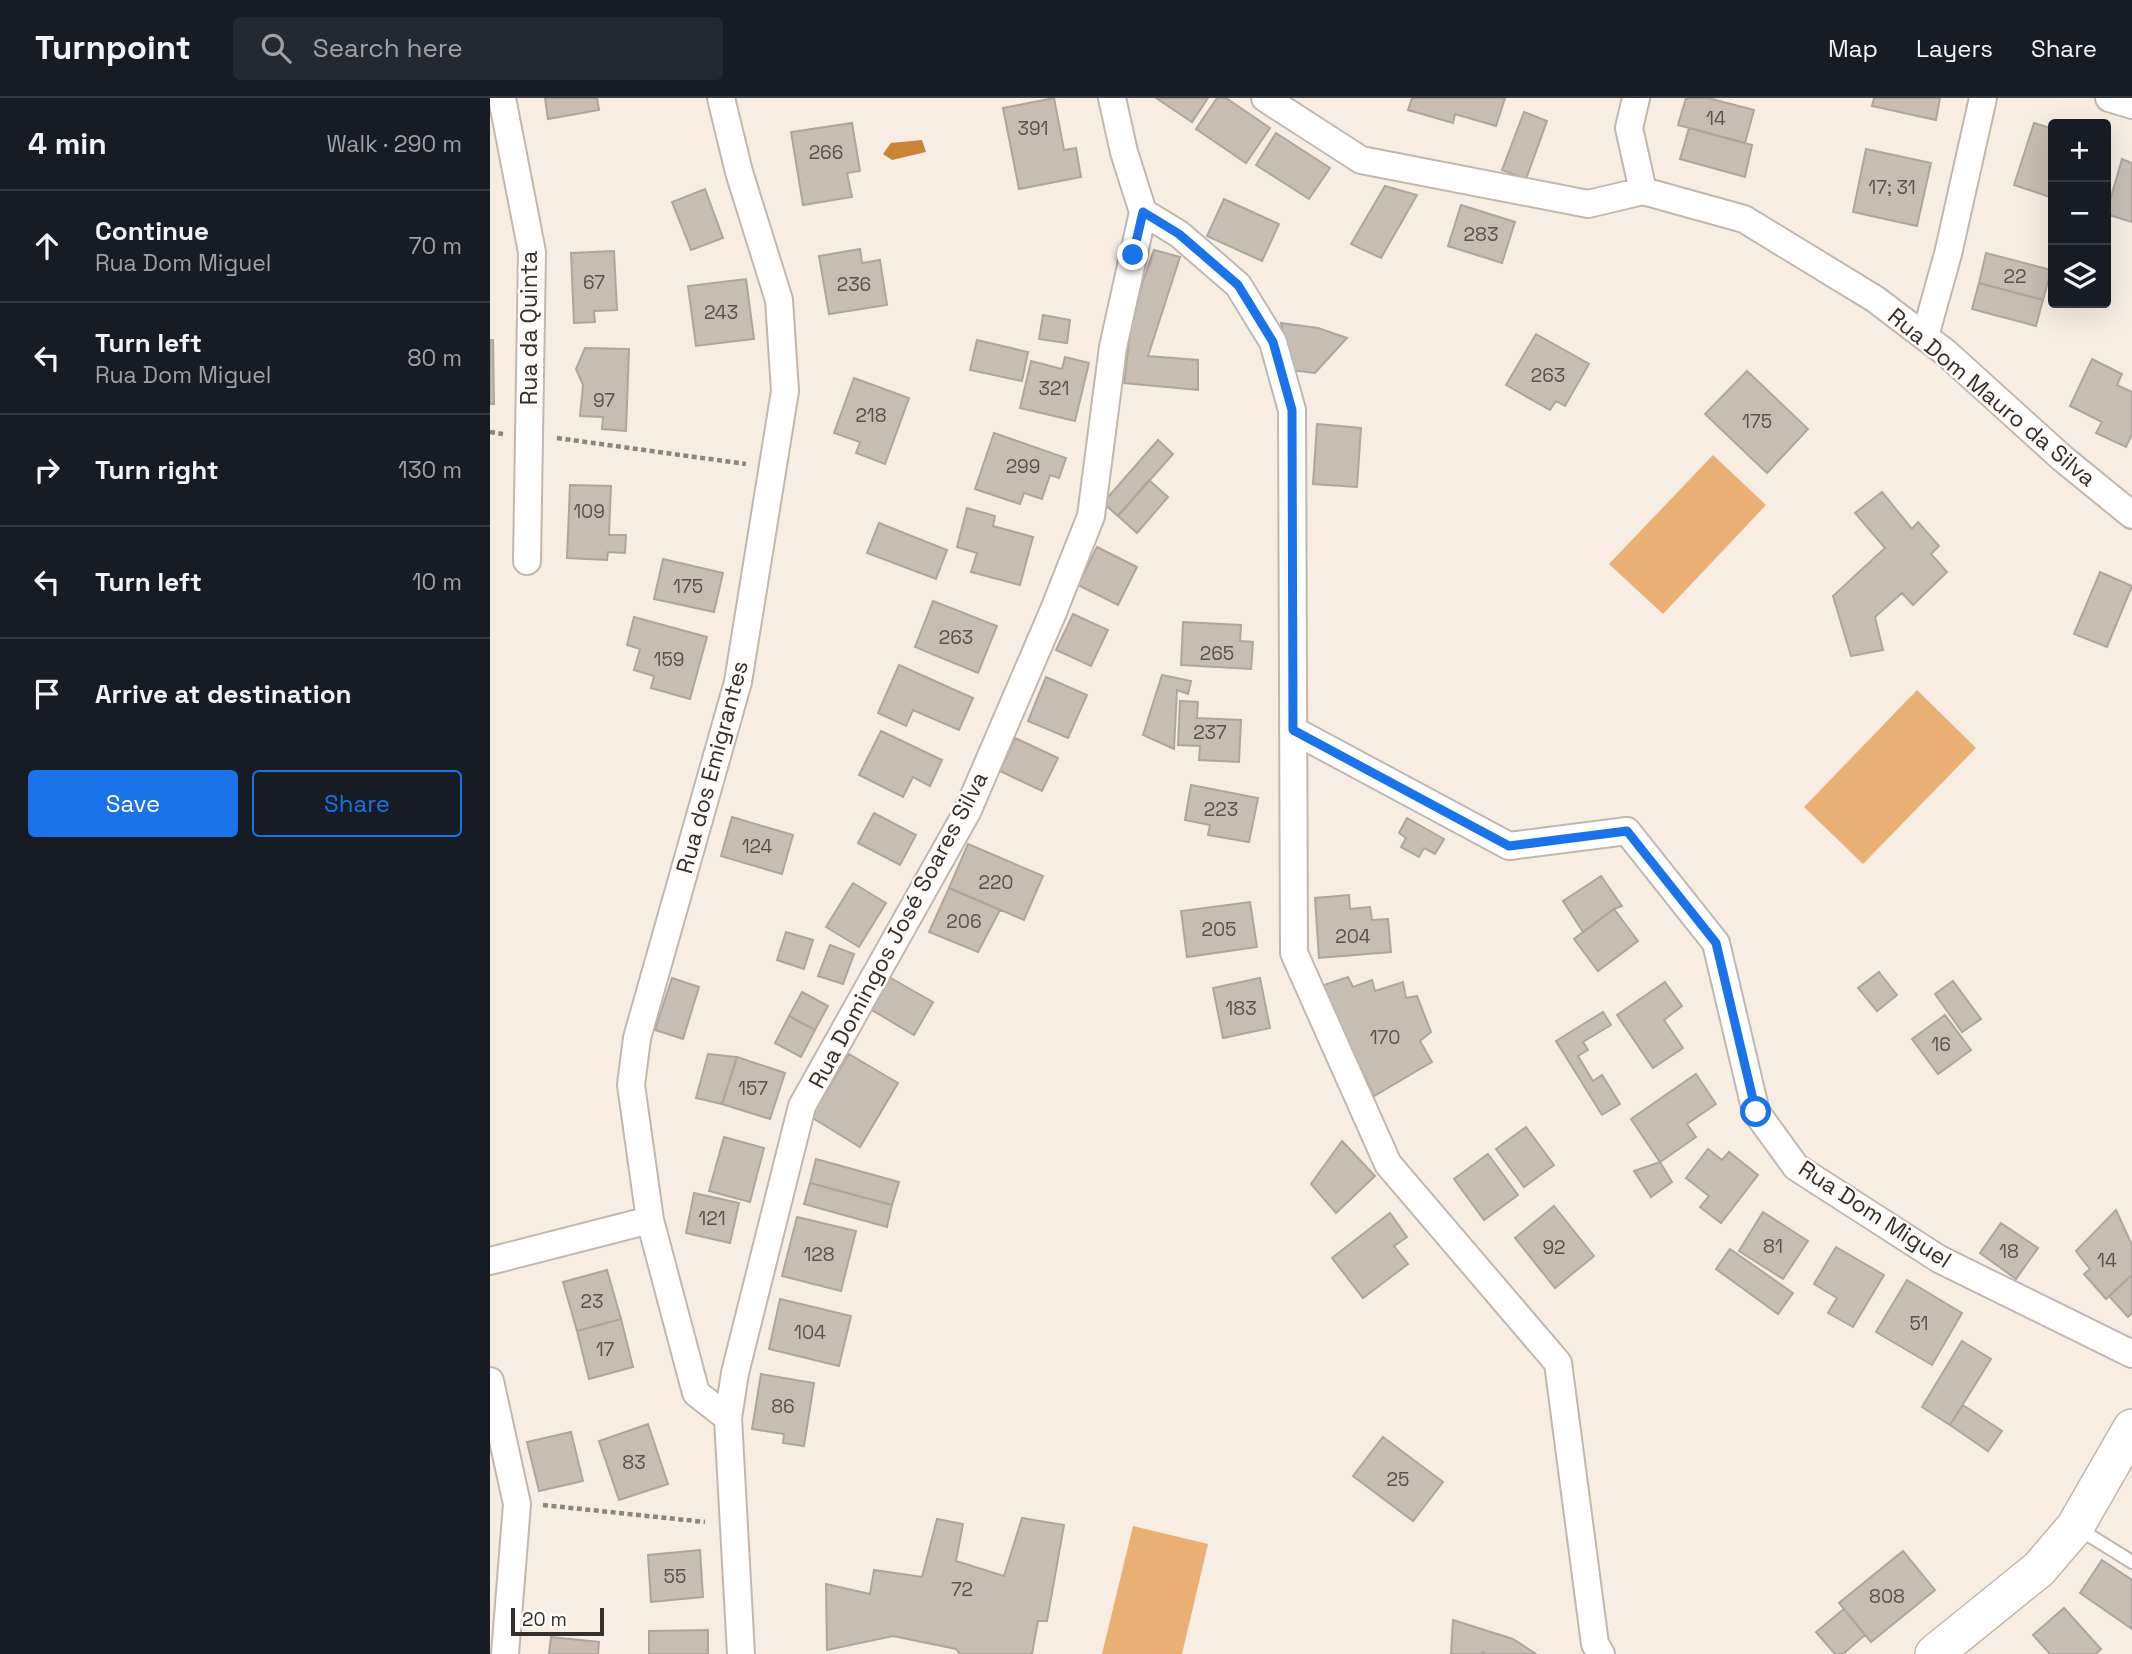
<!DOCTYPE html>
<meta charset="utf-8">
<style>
:root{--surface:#171b24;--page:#242831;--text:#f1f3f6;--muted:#9ea1a6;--line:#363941;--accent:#1a73e8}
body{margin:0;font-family:"Space Grotesk",sans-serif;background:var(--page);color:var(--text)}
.controls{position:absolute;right:21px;top:21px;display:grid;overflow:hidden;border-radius:7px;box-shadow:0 7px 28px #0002}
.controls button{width:63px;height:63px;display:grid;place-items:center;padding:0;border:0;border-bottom:2px solid var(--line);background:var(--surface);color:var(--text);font:35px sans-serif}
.scale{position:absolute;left:21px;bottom:18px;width:93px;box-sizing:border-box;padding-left:7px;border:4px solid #332f2b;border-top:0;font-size:19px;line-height:24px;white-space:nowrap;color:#332f2b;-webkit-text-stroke:5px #fefbf9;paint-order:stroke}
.stop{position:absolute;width:21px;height:21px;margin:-16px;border:5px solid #1a73e8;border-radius:50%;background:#fff}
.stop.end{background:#1a73e8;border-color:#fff;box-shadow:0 2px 7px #0008}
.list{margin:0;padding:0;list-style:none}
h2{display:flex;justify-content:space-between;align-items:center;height:91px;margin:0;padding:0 28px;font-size:30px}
h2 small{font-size:23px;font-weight:400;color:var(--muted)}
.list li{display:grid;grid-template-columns:46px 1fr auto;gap:21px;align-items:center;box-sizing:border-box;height:112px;padding:0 28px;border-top:2px solid var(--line)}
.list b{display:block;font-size:26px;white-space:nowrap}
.list p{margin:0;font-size:23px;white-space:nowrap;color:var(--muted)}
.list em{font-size:23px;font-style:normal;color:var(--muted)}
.actions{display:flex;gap:14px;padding:21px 28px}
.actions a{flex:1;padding:16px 0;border:2px solid var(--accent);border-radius:7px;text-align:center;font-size:24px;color:var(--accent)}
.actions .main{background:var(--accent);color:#fff}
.icon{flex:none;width:38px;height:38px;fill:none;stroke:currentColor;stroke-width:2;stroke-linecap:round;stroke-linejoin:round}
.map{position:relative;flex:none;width:1642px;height:1556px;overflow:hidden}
header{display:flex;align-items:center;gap:42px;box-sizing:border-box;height:98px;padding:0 35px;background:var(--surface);border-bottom:2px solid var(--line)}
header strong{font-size:33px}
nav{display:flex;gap:38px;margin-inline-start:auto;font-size:24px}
.search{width:490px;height:63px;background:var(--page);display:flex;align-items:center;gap:18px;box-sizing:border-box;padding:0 24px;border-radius:7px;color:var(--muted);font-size:26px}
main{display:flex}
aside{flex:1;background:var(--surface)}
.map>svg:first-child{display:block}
.green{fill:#eaaf73}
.water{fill:#ca8436}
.building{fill:#c7bdb3;stroke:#afa59c;stroke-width:2}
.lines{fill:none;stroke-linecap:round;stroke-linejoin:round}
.lane-casing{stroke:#c1b7ae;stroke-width:16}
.street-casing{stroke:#c1b7ae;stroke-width:30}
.secondary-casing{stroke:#c1b7ae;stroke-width:40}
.path{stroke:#8b857e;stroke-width:4.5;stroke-dasharray:5 3.5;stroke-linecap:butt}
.lane{stroke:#fff;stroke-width:12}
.street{stroke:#fff;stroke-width:26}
.secondary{stroke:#fff;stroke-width:37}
.route{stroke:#1a73e8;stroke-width:9}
.labels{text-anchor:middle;stroke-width:5;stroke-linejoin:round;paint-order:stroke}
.number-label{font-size:19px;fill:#58524d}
.street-label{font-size:23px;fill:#332f2b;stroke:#fefbf9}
</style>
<header>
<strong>Turnpoint</strong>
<div class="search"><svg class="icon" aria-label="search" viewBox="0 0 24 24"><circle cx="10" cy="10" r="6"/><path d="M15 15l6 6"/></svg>Search here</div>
<nav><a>Map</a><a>Layers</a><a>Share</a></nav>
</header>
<main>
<aside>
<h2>4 min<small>Walk · 290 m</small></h2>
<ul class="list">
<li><svg class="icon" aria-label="ahead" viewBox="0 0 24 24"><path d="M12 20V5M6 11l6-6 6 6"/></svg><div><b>Continue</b><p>Rua Dom Miguel</p></div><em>70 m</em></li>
<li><svg class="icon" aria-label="left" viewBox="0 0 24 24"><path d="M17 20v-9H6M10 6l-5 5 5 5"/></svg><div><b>Turn left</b><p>Rua Dom Miguel</p></div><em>80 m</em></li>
<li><svg class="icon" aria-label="right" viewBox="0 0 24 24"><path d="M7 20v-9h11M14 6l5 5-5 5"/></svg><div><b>Turn right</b></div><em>130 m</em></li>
<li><svg class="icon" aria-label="left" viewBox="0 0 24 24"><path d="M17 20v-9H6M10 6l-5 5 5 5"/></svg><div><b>Turn left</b></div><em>10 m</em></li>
<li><svg class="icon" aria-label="arrive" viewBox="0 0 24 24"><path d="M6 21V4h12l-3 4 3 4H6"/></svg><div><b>Arrive at destination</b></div></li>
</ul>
<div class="actions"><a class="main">Save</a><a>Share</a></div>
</aside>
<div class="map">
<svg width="1642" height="1556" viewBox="0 0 1642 1556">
<rect width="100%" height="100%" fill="#f7ede3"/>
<!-- green -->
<path class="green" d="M1223,357L1276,407L1173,516L1119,466Z
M1427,592L1486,650L1373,766L1314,709Z
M643,1428L718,1446L692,1556H612Z"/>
<!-- water -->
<path class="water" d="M432,42L436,54L402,62L393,56L401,45Z"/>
<!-- building -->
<path class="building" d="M55,0H107L109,12L58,21Z
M564,0L574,52L586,50L591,79L529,91L513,10Z
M666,0H718L702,24Z
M727,0H736L780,30L756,65L706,31Z
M922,0H1015L1006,28L965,16L963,25L918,12Z
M1196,0H1218L1264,12L1255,45L1188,27Z
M1384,0H1450L1446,22L1382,8Z
M1034,14L1057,23L1036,81L1012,72Z
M362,25L370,73L357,75L362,99L313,107L301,34Z
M1544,25L1563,31V100L1524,87Z
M1199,30L1262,47L1255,79L1190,61Z
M786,35L840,70L819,101L766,67Z
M1376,51L1441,65L1427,128L1363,114Z
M1632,61L1642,65V124L1616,116Z
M895,88L927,97L891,160L861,146Z
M215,91L233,140L201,152L182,104Z
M734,101L789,126L772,163L717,138Z
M971,107L1025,124L1012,165L958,148Z
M370,151L372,165L390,162L397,207L339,216L329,158Z
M664,152L690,159L658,258L708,262V292L634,285L640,235L652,186Z
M124,153L127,212L104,213L105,224L84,225L81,155Z
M1496,155L1561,172L1553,202L1489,185Z
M256,181L264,241L206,248L198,188Z
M1489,185L1553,202L1546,228L1482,211Z
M553,217L580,222L577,245L549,241Z
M791,225L828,230L857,240L825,275L800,272Z
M1046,236L1099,266L1075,308L1066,303L1060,312L1016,287Z
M0,242H3L4,306H0Z
M487,242L538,254L532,283L480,272Z
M95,250L139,251L136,333L112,331L113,319L90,318L93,287L86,271Z
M575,259L599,265L585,323L530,310L541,263L572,271Z
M1602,261L1632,276L1627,287L1642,294V336L1636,349L1606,335L1612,324L1580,308Z
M1257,273L1318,331L1277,375L1215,316Z
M364,280L419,300L395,366L366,355L370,344L344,335Z
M827,326L871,330L867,389L823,386Z
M504,335L576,360L569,380L560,377L552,401L534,395L530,406L485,391Z
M668,342L683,356L628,418L613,405Z
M659,382L678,399L647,435L628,418Z
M80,387L121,388L119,437H136L135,455L118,454L117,462L77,460Z
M1392,394L1422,431L1428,424L1449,448L1441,456L1457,474L1423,507L1412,495L1385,519L1393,552L1361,558L1343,498L1395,450L1365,415Z
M477,410L505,418L503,428L543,439L530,487L481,474L487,455L467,449Z
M389,425L457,452L446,481L377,455Z
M607,449L647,469L628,507L588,487Z
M173,461L233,475L224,514L164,501Z
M1610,474L1642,488L1617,549L1584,536Z
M443,503L507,528L488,575L425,549Z
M583,516L618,532L601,568L566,552Z
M144,519L217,539L200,601L161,590L164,578L144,572L150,551L137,547Z
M693,524L751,527L750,543L763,544L761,571L691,567Z
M409,567L483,600L469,632L423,612L416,628L388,615Z
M672,577L701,583L698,596L687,592L684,651L653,637Z
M556,579L597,597L578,640L538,623Z
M690,603L708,604L707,620L751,622L749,664L709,662L710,648L688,647Z
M391,633L452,662L440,688L423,679L413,699L369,677Z
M525,640L568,660L552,693L510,673Z
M701,687L768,700L759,744L718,737L720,727L695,722Z
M384,715L426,737L410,767L368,745Z
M242,719L303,737L292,776L231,758Z
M917,720L954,741L945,756L934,750L929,759L911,749L916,740L909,735Z
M478,746L553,778L534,822L459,790Z
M1111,778L1132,808L1124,811L1093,834L1073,803Z
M363,785L396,805L369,849L336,829Z
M459,790L510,812L488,854L439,834Z
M859,797L860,811L880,809L882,822L898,821L901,854L829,860L825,800Z
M760,804L767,849L697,859L691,813Z
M1124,811L1148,843L1108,873L1084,841Z
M296,834L323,842L314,871L287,862Z
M340,847L364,856L353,886L328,878Z
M1389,874L1407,897L1387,913L1368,890Z
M399,879L443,904L424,937L380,911Z
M858,879L863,889L882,882L885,893L913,884L916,900L927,898L941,934L930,943L942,964L884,998L831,888Z
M182,880L209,889L193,941L165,932Z
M770,880L780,930L733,940L723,890Z
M1463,883L1491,921L1472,934L1445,896Z
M1175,884L1192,908L1174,922L1193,950L1163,970L1127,917Z
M312,894L338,908L325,932L299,918Z
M1113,914L1121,927L1093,944L1098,952L1088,958L1103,983L1112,977L1130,1006L1112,1017L1066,943Z
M1455,917L1481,952L1448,976L1422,941Z
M299,918L325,932L311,959L285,945Z
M218,956L247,959L232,1006L206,1000Z
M359,956L408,985L370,1049L321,1019Z
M247,959L295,975L280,1021L232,1006Z
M1206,976L1226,1006L1197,1026L1206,1039L1170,1064L1141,1021Z
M1036,1029L1064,1067L1034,1089L1006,1051Z
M234,1039L274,1050L260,1104L219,1093Z
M852,1043L885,1078L846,1115L821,1086Z
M1218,1051L1232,1062L1239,1054L1268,1077L1231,1125L1210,1109L1219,1098L1196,1080Z
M998,1056L1028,1097L994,1122L964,1081Z
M326,1061L409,1084L402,1107L320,1085Z
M1170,1064L1182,1084L1161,1099L1144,1073Z
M320,1085L402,1107L397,1129L314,1106Z
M204,1095L249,1105L240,1145L196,1135Z
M1064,1108L1104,1158L1065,1190L1025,1140Z
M1626,1112L1642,1147V1177L1616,1201L1594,1176L1600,1171L1586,1153Z
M1273,1114L1318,1143L1293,1181L1249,1153Z
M900,1115L917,1139L904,1148L918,1166L873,1200L842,1160Z
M307,1119L366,1133L351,1193L292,1178Z
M1511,1125L1548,1150L1526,1181L1490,1155Z
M1346,1149L1394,1177L1363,1229L1338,1215L1347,1200L1324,1186Z
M1240,1151L1303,1195L1288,1216L1226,1171Z
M117,1172L131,1221L87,1233L73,1184Z
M1642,1177V1215L1638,1219L1619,1198Z
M1417,1182L1472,1215L1442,1267L1386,1234Z
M290,1201L361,1218L349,1268L279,1251Z
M131,1221L143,1269L99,1281L87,1233Z
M1472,1243L1501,1261L1460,1327L1432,1309Z
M271,1276L324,1285L314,1348L293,1345L294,1336L262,1331Z
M1473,1307L1512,1333L1498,1353L1460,1327Z
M158,1326L178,1386L129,1402L109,1343Z
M81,1334L93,1383L49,1393L37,1344Z
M893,1339L953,1384L923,1423L863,1378Z
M532,1420L574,1427L557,1523H548L542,1556H470L466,1551L403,1538L337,1552L336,1486L380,1496L384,1472L432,1479L447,1421L473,1426L466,1463L514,1478Z
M210,1452L213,1499L161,1504L158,1457Z
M1413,1453L1445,1492L1381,1544L1349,1505Z
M1612,1462L1642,1482V1531L1590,1495Z
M1574,1510L1611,1551L1606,1556H1560L1543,1537Z
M1354,1511L1375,1537L1353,1556H1345L1326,1534Z
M963,1522L1023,1541L1046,1556H997L992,1554V1556H961Z
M218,1532V1556H159V1533Z
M61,1539L109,1544L108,1556H59Z"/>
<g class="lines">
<defs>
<path id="lane" d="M1589,1431L1642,1464"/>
<path id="street" d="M12,0L42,154L37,463
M231,0L249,74L289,202L295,293L248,584L147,940L141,987L160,1122L206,1295L238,1320
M775,0L871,62L1098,106L1153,93L1254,121L1385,201L1455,254L1572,360L1642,417
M1146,0L1139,30L1153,93
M1619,0L1642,7
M653,114L689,136L748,187L783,244L802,312L804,855L898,1066L1068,1265L1105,1546L1111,1556
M1435,238L1458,156L1493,0
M803,632L1019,748L1137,733L1226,845L1266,1014L1306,1069L1449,1161L1642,1256
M0,1163L160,1122
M0,1283L27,1406L15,1556
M251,1556L238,1320L245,1275L312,1008L477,714L563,514L601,418L623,249L653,114L634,54L622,0"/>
<path id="secondary" d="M1444,1556L1549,1471L1585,1429L1642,1330"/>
</defs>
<!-- lane casing -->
<use href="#lane" class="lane-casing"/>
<!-- street casing -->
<use href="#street" class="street-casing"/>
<!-- secondary casing -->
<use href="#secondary" class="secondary-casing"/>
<!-- path -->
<path class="path" d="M0,334L13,336
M67,340L256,366
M53,1407L215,1424"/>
<!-- lane -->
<use href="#lane" class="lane"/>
<!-- street -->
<use href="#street" class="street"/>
<!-- secondary -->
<use href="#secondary" class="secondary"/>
</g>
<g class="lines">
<!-- route -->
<path class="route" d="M643,157L653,114L689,136L748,187L783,244L802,312L803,632L1019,748L1137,733L1226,845L1266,1014"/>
</g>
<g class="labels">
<!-- number labels -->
<g class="number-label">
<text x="1226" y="27">14</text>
<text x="543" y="37">391</text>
<text x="336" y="61">266</text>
<text x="1402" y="96">17; 31</text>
<text x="991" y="143">283</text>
<text x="1525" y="185">22</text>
<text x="104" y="191">67</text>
<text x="364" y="193">236</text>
<text x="231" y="221">243</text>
<text x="1058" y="284">263</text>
<text x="564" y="297">321</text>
<text x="114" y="309">97</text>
<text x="381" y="324">218</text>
<text x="1267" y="330">175</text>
<text x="533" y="375">299</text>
<text x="99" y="420">109</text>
<text x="198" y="495">175</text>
<text x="466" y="546">263</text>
<text x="727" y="562">265</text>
<text x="179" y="568">159</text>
<text x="720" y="641">237</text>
<text x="731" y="718">223</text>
<text x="267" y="755">124</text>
<text x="506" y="791">220</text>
<text x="474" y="830">206</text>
<text x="729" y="838">205</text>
<text x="863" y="845">204</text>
<text x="751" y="917">183</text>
<text x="895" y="946">170</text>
<text x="1451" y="953">16</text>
<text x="263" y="997">157</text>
<text x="222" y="1127">121</text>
<text x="1283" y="1155">81</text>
<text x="1064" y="1156">92</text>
<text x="1519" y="1160">18</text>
<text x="329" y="1163">128</text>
<text x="1617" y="1169">14</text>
<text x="102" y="1210">23</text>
<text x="1429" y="1232">51</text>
<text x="320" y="1241">104</text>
<text x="115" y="1258">17</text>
<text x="293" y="1315">86</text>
<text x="144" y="1371">83</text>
<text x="908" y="1388">25</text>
<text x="185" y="1485">55</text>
<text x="472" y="1498">72</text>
<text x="1397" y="1505">808</text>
</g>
<!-- street labels -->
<g class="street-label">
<text transform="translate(39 230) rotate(-90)" y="8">Rua da Quinta</text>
<text transform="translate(1502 299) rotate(40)" y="8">Rua Dom Mauro da Silva</text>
<text transform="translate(222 669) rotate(-75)" y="8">Rua dos Emigrantes</text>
<text transform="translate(408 832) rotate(-62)" y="8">Rua Domingos José Soares Silva</text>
<text transform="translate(1385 1116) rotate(33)" y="8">Rua Dom Miguel</text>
</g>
</g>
</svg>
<div class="controls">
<button>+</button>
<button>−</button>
<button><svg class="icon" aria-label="layers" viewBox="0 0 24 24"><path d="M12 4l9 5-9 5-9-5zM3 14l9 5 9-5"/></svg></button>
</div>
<div class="scale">20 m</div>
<div class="stop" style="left:1266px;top:1014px"></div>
<div class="stop end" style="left:643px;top:157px"></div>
</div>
</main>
